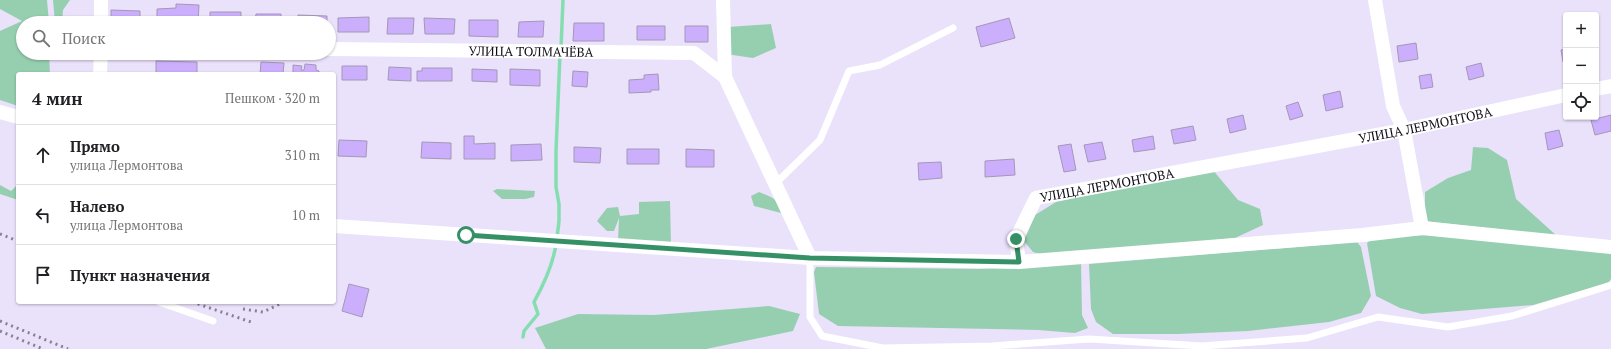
<!DOCTYPE html>
<html lang="ru">
<meta charset="utf-8">
<style>
:root{--surface:#fff;--page:#f6f6f6;--text:#202124;--muted:#757577;--line:#e0e0e0}
body{margin:0;font-family:"PT Serif",serif;background:var(--page);color:var(--text)}
.controls{position:absolute;right:12px;top:12px;display:grid;overflow:hidden;border-radius:4px;box-shadow:0 1px 3px #0004}
.controls button{width:36px;height:36px;display:grid;place-items:center;padding:0;border:0;border-bottom:1px solid var(--line);background:var(--surface);color:var(--text);font:20px sans-serif}
.stop{position:absolute;width:12px;height:12px;margin:-9px;border:3px solid #359066;border-radius:50%;background:#fff}
.stop.end{background:#359066;border-color:#fff;box-shadow:0 1px 4px #0008}
.list{margin:0;padding:0;list-style:none}
h2{display:flex;justify-content:space-between;align-items:center;height:52px;margin:0;padding:0 16px;font-size:17px}
h2 small{font-size:13px;font-weight:400;color:var(--muted)}
.list li{display:grid;grid-template-columns:26px 1fr auto;gap:12px;align-items:center;box-sizing:border-box;height:60px;padding:0 16px;border-top:1px solid var(--line)}
.list b{display:block;font-size:15px;white-space:nowrap}
.list p{margin:0;font-size:13px;white-space:nowrap;color:var(--muted)}
.list em{font-size:13px;font-style:normal;color:var(--muted)}
.icon{flex:none;width:22px;height:22px;fill:none;stroke:currentColor;stroke-width:2;stroke-linecap:round;stroke-linejoin:round}
.map{position:relative;flex:none;width:1611px;height:349px;overflow:hidden}
.search{position:absolute;background:var(--surface);box-shadow:0 1px 3px #0004;left:16px;top:16px;width:320px;height:44px;display:flex;align-items:center;gap:10px;box-sizing:border-box;padding:0 14px;border-radius:22px;color:var(--muted);font-size:15px}
.panel{position:absolute;background:var(--surface);box-shadow:0 1px 3px #0004;left:16px;top:72px;width:320px;height:232px;border-radius:4px}
.map>svg:first-child{display:block}
.green{fill:#96cfb0}
.lines{fill:none;stroke-linecap:round;stroke-linejoin:round}
.stream{stroke:#84deb0;stroke-width:3.5}
.building{fill:#ccaffc;stroke:#a398b6}
.lane{stroke:#fff;stroke-width:7}
.street{stroke:#fff;stroke-width:14}
.rail{stroke:#878092;stroke-width:3;stroke-dasharray:2 4;stroke-linecap:butt}
.route{stroke:#359066;stroke-width:5}
.labels{text-anchor:middle;stroke-width:3;stroke-linejoin:round;paint-order:stroke}
.street-label{font-size:13px;fill:#120e18;stroke:#f5f1fe}
</style>
<div class="map">
<svg width="1611" height="349" viewBox="0 0 1611 349">
<rect width="100%" height="100%" fill="#eae1fb"/>
<!-- green -->
<path class="green" d="M0,0H47L49,23H23V53H49L50,74H18V106L0,100V31L22,21L0,9Z
M53,0H70L63,10L62,23H55Z
M771,24L776,48L753,58L726,54L728,27Z
M1473,147L1488,148L1507,160L1516,199L1557,236L1425,221V192L1448,178L1471,170Z
M1212,169L1238,200L1260,209L1263,225L1235,238L1046,256L1033,252L1024,241L1035,215L1056,202Z
M18,184V200L0,194V185L11,191Z
M497,189L535,191L534,197L525,199H502L493,191Z
M759,192C772,197 778,198 781,213L754,206L751,196Z
M670,201L671,245L618,240L619,218L614,231H607L597,221L607,208L618,207L620,216L639,214V202Z
M1425,235L1611,252V279L1608,283L1533,305L1422,314L1400,308L1376,296L1367,243L1372,239Z
M1357,242L1361,247L1371,296L1361,313L1329,322L1248,331L1178,334H1113L1096,322L1091,309L1089,264Z
M1081,262L1082,315L1088,328L1075,333L1038,330L838,326L819,314L814,272L816,267L979,269Z
M769,306L800,314L793,331L706,349H546L535,328L578,314L654,315Z"/>
<g class="lines">
<!-- stream -->
<path class="stream" d="M561,48L563,0
M557,238L559,221V204L556,187V151L560,54
M523,337L524,331L538,314L534,302C544,284 553,265 556,244"/>
</g>
<!-- building -->
<path class="building" d="M176,4L199,5L198,23H157V9L176,8Z
M111,10L140,11V23H111Z
M210,12H241V23H210Z
M256,14H281V23H255Z
M298,15L327,16V23H298Z
M369,17V32H338V18Z
M388,18H414L413,34H387Z
M424,18L455,19L454,34H425Z
M1009,18L1015,38L981,47L976,27Z
M469,20H498V37L469,36Z
M544,21L543,37H518L519,22Z
M574,23H604V41H573Z
M637,26H665V40H637Z
M685,26H708V42H685Z
M1416,43L1418,59L1399,62L1397,46Z
M1566,49V62H1563L1561,50Z
M156,61L197,62V74H156Z
M261,62L284,63L283,74H260Z
M1481,63L1484,76L1469,80L1466,67Z
M305,64L316,65V70L319,71V74H293V65L302,66L301,70H304Z
M342,66H367V80H342Z
M389,67L411,68V81L388,80Z
M422,68H452V81H417V71H422Z
M472,69L497,70V82L472,81Z
M510,69L540,70V86L510,85Z
M573,71L588,72L587,87L572,86Z
M658,74L659,90H651V92L629,93V80L644,79V75Z
M1431,74L1433,87L1421,89L1419,76Z
M1340,91L1343,107L1326,111L1323,95Z
M1298,102L1303,116L1290,120L1286,106Z
M1243,115L1246,129L1230,133L1227,119Z
M1611,115V131L1595,135L1591,120Z
M1193,126L1196,140L1174,144L1171,130Z
M1559,130L1563,146L1548,150L1545,133Z
M464,136H474V144L495,143V159H464Z
M1153,136L1155,149L1134,152L1132,140Z
M339,140L367,141L366,157L338,156Z
M422,142L451,143V159L421,158Z
M1102,142L1106,159L1088,162L1084,145Z
M541,144L542,160L511,161V145Z
M1071,144L1076,170L1064,172L1058,146Z
M574,147L601,148L600,163L574,162Z
M627,149H659V164H627Z
M686,149L714,150V167H686Z
M1014,159L1015,175L985,177V161Z
M941,162L942,178L919,180L918,163Z
M349,284L369,289L362,317L342,311Z"/>
<g class="lines">
<!-- lane -->
<path class="lane" d="M775,184L820,140L849,71L880,65L953,28
M810,258V317L822,336L883,348L992,346L1089,339L1202,346L1307,338L1378,317L1448,327L1512,316L1611,285
M159,302L213,321"/>
<!-- street -->
<g class="street">
<path d="M723,0L725,77L810,258"/>
<path d="M1375,0L1393,106L1404,130L1422,228"/>
<path d="M101,23V0"/>
<path id="s1" d="M329,49L694,53L725,77"/>
<path d="M100,74L101,53"/>
<path d="M1596,89L1611,86"/>
<path d="M0,112L18,117"/>
<path id="s2" d="M334,226L810,258L1019,262L1016,239L1036,198L1404,130L1566,95"/>
<path d="M1019,262L1362,235L1422,228L1611,247"/>
</g>
<!-- rail -->
<path class="rail" d="M0,234L18,241
M192,302L254,323
M243,309L263,312L284,302
M0,321L68,349
M0,331L43,349"/>
</g>
<g class="lines">
<!-- route -->
<path class="route" d="M466,235L810,258L1019,262L1016,239"/>
</g>
<g class="labels">
<!-- street labels -->
<g class="street-label">
<text dy="5" stroke="none"><textPath href="#s1" startOffset="202">УЛИЦА ТОЛМАЧЁВА</textPath></text>
<text dy="5" stroke="none"><textPath href="#s2" startOffset="1151">УЛИЦА ЛЕРМОНТОВА</textPath></text>
<text dy="5" stroke="none"><textPath href="#s2" startOffset="827">УЛИЦА ЛЕРМОНТОВА</textPath></text>
</g>
</g>
</svg>
<div class="controls">
<button>+</button>
<button>−</button>
<button><svg class="icon" aria-label="locate" viewBox="0 0 24 24"><circle cx="12" cy="12" r="6"/><path d="M12 2v4M12 18v4M2 12h4M18 12h4"/></svg></button>
</div>
<div class="stop" style="left:466px;top:235px"></div>
<div class="stop end" style="left:1016px;top:239px"></div>
<div class="search"><svg class="icon" aria-label="search" viewBox="0 0 24 24"><circle cx="10" cy="10" r="6"/><path d="M15 15l6 6"/></svg>Поиск</div>
<section class="panel">
<h2>4 мин<small>Пешком · 320 m</small></h2>
<ul class="list">
<li><svg class="icon" aria-label="ahead" viewBox="0 0 24 24"><path d="M12 20V5M6 11l6-6 6 6"/></svg><div><b>Прямо</b><p>улица Лермонтова</p></div><em>310 m</em></li>
<li><svg class="icon" aria-label="left" viewBox="0 0 24 24"><path d="M17 20v-9H6M10 6l-5 5 5 5"/></svg><div><b>Налево</b><p>улица Лермонтова</p></div><em>10 m</em></li>
<li><svg class="icon" aria-label="arrive" viewBox="0 0 24 24"><path d="M6 21V4h12l-3 4 3 4H6"/></svg><div><b>Пункт назначения</b></div></li>
</ul>
</section>
</div>
